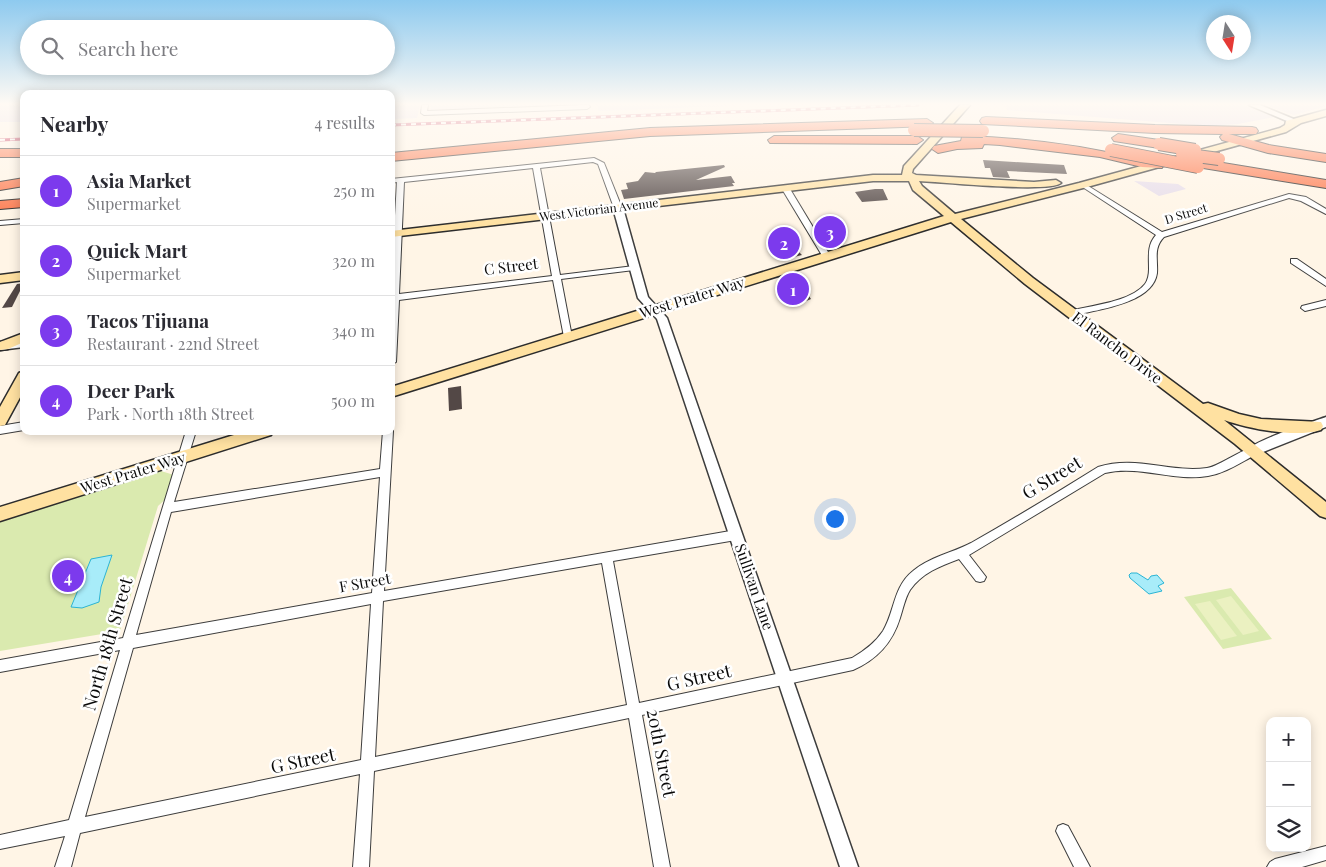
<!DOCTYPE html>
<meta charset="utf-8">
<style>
:root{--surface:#fff;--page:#f2f2f3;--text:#2b2b33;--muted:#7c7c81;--line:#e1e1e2;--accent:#7c3aed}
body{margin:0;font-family:"Playfair Display",serif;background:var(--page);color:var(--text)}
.controls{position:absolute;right:15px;bottom:15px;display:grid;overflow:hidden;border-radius:10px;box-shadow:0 2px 12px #0003}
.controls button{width:45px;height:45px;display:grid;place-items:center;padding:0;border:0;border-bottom:1px solid var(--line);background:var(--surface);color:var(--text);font:25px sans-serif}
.compass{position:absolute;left:1206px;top:15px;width:45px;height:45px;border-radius:50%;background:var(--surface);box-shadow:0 2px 12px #0003;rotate:168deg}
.you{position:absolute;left:834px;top:518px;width:18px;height:18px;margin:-12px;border:4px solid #fff;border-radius:50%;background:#1a73e8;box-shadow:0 0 0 8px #1a73e833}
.badge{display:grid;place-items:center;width:32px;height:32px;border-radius:50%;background:var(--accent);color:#fff;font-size:16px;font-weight:700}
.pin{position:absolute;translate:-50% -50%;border:2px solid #fff;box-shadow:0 1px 5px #0006}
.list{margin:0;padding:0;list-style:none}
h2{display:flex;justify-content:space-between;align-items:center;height:65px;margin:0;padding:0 20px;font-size:21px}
h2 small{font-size:16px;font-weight:400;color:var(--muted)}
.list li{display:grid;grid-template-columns:32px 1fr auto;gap:15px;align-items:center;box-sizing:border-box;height:70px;padding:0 20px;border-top:1px solid var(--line)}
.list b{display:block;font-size:19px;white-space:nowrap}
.list p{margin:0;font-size:16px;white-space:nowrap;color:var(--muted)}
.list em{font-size:16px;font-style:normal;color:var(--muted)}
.icon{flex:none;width:28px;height:28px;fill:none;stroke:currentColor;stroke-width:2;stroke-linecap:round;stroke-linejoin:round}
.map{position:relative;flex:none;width:1326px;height:867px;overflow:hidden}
.search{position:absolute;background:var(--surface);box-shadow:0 2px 12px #0003;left:20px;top:20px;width:375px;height:55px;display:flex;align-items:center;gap:12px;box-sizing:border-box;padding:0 18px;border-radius:28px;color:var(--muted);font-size:19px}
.panel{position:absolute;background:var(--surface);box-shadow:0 2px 12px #0003;left:20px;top:90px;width:375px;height:345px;border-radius:10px}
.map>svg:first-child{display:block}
.industrial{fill:#e6dcea}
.green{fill:#daeaaf}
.pitch{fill:#ebf1c1}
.water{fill:#a8ecf9;stroke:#2bb4d4}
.building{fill:#534846}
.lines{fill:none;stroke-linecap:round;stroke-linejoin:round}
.minor-casing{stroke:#3d3d3d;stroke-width:2}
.tertiary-casing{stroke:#3d3d3d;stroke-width:3}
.secondary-casing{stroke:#2c2c2c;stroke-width:3}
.motorway-casing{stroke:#1b1b1b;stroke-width:2}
.minor{fill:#fff;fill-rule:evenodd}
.tertiary{fill:#fff;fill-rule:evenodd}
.secondary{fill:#ffe1a1;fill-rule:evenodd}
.motorway{fill:#fd7447;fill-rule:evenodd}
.rail-casing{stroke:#c01c46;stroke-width:3}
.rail{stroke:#fff;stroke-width:2;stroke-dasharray:5;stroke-linecap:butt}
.motorway-bridge-casing{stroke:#1b1b1b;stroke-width:14;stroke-linecap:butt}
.motorway-bridge{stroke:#fd7447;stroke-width:12}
.labels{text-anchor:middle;stroke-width:5;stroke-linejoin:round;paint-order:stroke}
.far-street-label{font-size:12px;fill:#0a0a0a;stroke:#fff}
.street-label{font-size:15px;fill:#0a0a0a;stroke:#fff}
.near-street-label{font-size:18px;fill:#0a0a0a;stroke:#fff}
</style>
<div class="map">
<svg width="1326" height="867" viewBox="0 0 1326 867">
<rect width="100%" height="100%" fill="#fff5e6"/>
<!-- industrial -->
<path class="industrial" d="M0,105H24V122H0Z
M391,105H420L417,118L391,119Z
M431,105H578L432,110L430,109Z
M597,105H750L599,111Z
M1006,105H1244L1274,117L1238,124L1208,126L1007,110Z
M1264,105H1326V106L1294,115Z
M1134,181L1178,184L1186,189L1159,196Z"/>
<!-- green -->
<path class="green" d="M161,471L174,475L169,496L158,506L120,631L0,651V521Z
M1231,588L1272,639L1223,649L1184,597Z"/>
<!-- pitch -->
<path class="pitch" d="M1231,596L1259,631L1243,635L1216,600Z
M1210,601L1237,636L1221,640L1195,604Z"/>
<!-- water -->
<path class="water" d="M112,555L101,587L99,602L82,608L71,607L91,559Z
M1131,573H1137L1148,580L1151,576L1157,575L1164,583L1158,586L1162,591L1149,594L1130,578L1129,575Z"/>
<!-- building -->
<path class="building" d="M983,160L1064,165L1067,174L1007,171L1010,178L993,177L990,168H985Z
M724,165L725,167L696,180L731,176L735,183H732L734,186L624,199L621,190L628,189L626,183L638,181L645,172L655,173L656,172Z
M875,189H883L888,200L862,202L855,192Z
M787,240L802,255L786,259L772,245Z
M793,280L809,296L811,299L799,304L780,284Z
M24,283L12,307L2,308L17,284Z
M461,386L462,409L449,411L448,388Z"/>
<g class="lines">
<defs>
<path id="minor" d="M422,105H428L427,111L583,105H589L590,107L587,109L424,115L421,113Z
M594,158L604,163L622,208L621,210L614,208L598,164L593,162L540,168L560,275L634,266L638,268L634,270L561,279L572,337L571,339L568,340L564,337L553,280L399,300L396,362L391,365V283L397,182L391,183V179ZM533,168L552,276L399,294L404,182Z
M1081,184H1085L1162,232L1289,194L1306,197L1326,209V214L1301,201L1289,198L1164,237C1153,248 1158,260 1157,273C1153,304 1095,310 1071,316L1067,313L1068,311C1089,306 1131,302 1145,284C1148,280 1149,274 1149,269C1149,256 1147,245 1156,235L1081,186Z
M783,187L790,189L831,257L830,259H827L823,257L782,189Z
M24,219V223L0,225V221Z
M1291,259H1297L1326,279V286L1291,263Z
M1326,300V306L1305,311L1301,308L1302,306Z
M24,422V430L0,434V426Z
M391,428L393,431L384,591L736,530L740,532L742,535L740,538L736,540L613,561L639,703L852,658C864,651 875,643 883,631C895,611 893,587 913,571C929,557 952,553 971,543C1014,519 1056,493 1098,467C1136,455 1169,473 1207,468C1221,466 1246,445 1257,448L1258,451L1257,454C1241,462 1226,473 1208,476C1173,482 1141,465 1105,473L969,555L986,577L984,581L980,582L976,581L959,559C940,566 922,573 910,590C905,598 903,609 900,618C892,644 876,660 853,670L642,715L670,867H654L629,718L374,771L369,867H353L360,774L80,833L71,867H55L65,836L0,849V835L69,820L120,650L0,672V660L123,638L186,431H196L174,502L380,469L383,431H391ZM380,477L372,593L136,635L171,512ZM602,563L627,705L375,757L383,601ZM371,604L361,760L85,817L133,648Z
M1063,824L1068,826L1090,867H1074L1056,831L1058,826Z
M1326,846V860L1302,867H1267L1270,862L1275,859Z"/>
<path id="tertiary" d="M1249,105H1260L1301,122L1294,124Z
M618,205L623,208L648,297L667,318L858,867H840L657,319L638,298L613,208Z
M24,339V347L0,350V342Z
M1326,417V427L1253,456L1248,454L1247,451C1252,441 1312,422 1326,417Z"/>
<path id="secondary" d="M960,105H970L913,169L912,173L916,175L1034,182L1056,180L1061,183C1050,193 941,182 919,181L922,186L955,214L1079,183L1280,128L1285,125L1286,121L1326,110V116L1301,123L1286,132L1087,187L961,219L1033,278L1203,404L1208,403L1239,414L1261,419L1321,422L1323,426L1321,430C1295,438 1250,429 1224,420L1326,502V518L1320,516L1235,444L1025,284L951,222L391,397V387L944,216L913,190L909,181H873L391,237V231L873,175H902L904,166Z
M24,272V280L0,283V275Z
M24,333V342L8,349L0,350V342Z
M24,371V390L5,425L0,426V407L19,373Z
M247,431H273L271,435L0,521V507Z"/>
<path id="motorway" d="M986,117L1155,125L1252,127L1256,128L1258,131L1256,134H1229L1269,145L1326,154V162L1268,153L1222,140L1220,137L1223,134L1155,133L982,124L980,121L982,118Z
M927,119L933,123L931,126L650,136L391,161V153L650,128Z
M1118,134L1159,140L1165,144L1159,148L1114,141L1112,138Z
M774,136H917L923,140L917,144L770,143L768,140Z
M966,136C1024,138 1081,145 1138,159C1146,161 1158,159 1163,165L1162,168L1142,167L1100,157L1000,145L984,144L982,148L957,149L938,153L932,149L934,146L961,141L962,137Z
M0,149H24V157H0Z
M1180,154L1199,159L1326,180V188L1197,167L1176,161L1174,158Z
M24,178V186L0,190V182Z
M24,199V207L0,209V201Z"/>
</defs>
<!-- minor casing -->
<use href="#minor" class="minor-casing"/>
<!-- tertiary casing -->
<use href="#tertiary" class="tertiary-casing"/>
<!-- secondary casing -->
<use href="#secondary" class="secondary-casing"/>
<!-- motorway casing -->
<use href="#motorway" class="motorway-casing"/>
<!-- minor -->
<use href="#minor" class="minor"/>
<!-- tertiary -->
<use href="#tertiary" class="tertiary"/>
<!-- secondary -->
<use href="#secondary" class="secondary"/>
<!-- motorway -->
<use href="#motorway" class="motorway"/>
<defs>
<path id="rail" d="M391,125L918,105
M0,140L24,139"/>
</defs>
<!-- rail casing -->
<use href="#rail" class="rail-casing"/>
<!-- rail -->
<use href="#rail" class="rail"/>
<defs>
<path id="motorway-bridge" d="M914,130L983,131
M1159,144L1195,150
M1111,150L1198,167
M1182,154L1219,159"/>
</defs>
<!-- motorway-bridge casing -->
<use href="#motorway-bridge" class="motorway-bridge-casing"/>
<!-- motorway-bridge -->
<use href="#motorway-bridge" class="motorway-bridge"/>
</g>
<!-- sky -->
<linearGradient id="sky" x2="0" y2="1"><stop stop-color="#8ecaef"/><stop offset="0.46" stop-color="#fffaf4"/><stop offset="1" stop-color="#fffaf4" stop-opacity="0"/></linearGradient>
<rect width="1326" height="226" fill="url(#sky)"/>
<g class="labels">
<!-- far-street labels -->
<g class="far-street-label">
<text transform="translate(599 210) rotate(-7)" y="4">West Victorian Avenue</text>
<text transform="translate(1186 214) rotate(-17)" y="4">D Street</text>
</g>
<!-- street labels -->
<g class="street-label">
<text transform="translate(511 267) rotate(-7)" y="5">C Street</text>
<text transform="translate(692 298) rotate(-17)" y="5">West Prater Way</text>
<text transform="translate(1117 348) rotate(37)" y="5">El Rancho Drive</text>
<text transform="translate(133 473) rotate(-17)" y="5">West Prater Way</text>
<text transform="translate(365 583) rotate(-10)" y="5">F Street</text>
<text transform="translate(754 587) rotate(71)" y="5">Sullivan Lane</text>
</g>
<!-- near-street labels -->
<g class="near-street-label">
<text transform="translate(1052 478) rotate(-31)" y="6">G Street</text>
<text transform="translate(108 644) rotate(-74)" y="6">North 18th Street</text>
<text transform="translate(699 678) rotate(-13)" y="6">G Street</text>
<text transform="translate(661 753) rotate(79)" y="6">20th Street</text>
<text transform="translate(303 761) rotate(-12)" y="6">G Street</text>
</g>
</g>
</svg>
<div class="controls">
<button>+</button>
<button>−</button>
<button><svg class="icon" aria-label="layers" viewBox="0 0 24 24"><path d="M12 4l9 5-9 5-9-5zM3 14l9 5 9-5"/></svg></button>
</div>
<svg class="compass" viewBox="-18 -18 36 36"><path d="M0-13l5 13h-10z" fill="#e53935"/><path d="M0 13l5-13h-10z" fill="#7c7c81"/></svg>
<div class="you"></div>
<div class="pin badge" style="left:793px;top:289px">1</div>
<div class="pin badge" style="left:784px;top:243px">2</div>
<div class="pin badge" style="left:830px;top:232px">3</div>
<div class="pin badge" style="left:68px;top:576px">4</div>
<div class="search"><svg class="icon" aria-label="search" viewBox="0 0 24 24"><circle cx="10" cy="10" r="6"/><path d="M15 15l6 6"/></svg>Search here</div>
<section class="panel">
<h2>Nearby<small>4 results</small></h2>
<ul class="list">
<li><span class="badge">1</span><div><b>Asia Market</b><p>Supermarket</p></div><em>250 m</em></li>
<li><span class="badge">2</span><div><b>Quick Mart</b><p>Supermarket</p></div><em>320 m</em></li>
<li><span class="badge">3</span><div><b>Tacos Tijuana</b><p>Restaurant · 22nd Street</p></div><em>340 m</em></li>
<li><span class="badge">4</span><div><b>Deer Park</b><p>Park · North 18th Street</p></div><em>500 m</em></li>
</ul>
</section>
</div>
